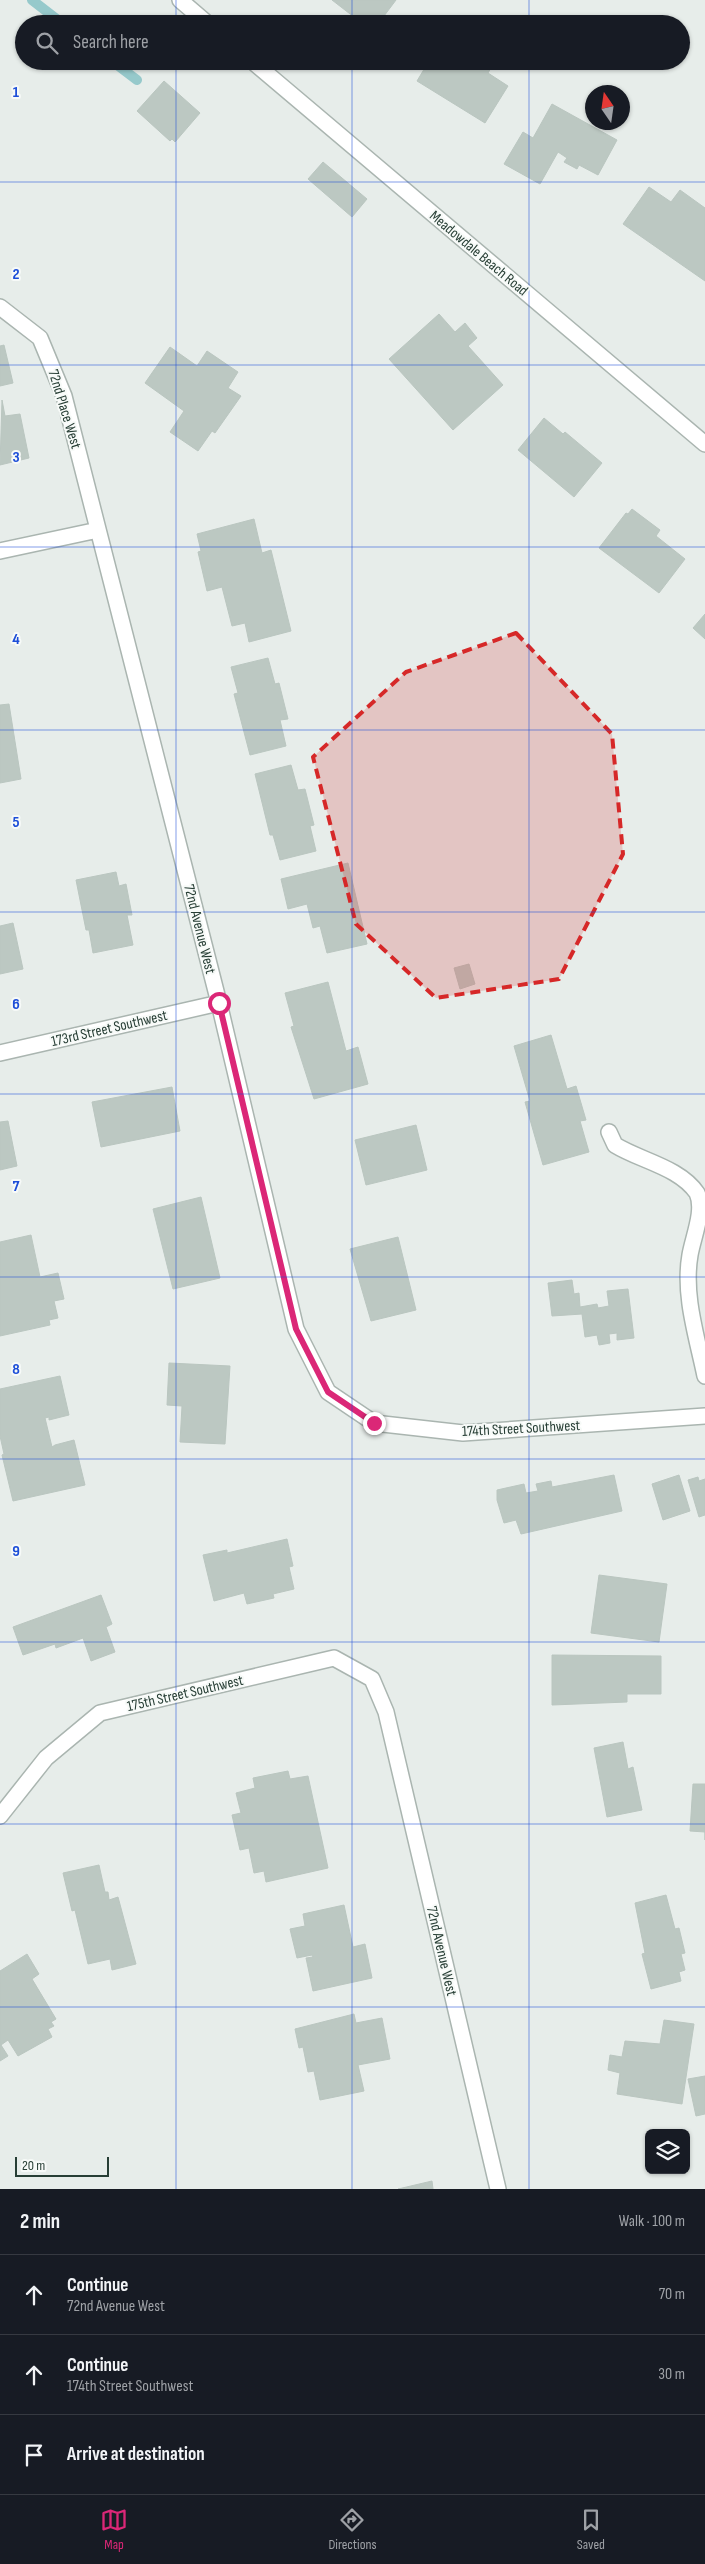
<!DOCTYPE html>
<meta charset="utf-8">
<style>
:root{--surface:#171b24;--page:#242831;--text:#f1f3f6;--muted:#9ea1a6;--line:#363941;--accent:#db2777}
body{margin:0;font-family:"Sofia Sans Condensed",sans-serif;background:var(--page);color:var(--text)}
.controls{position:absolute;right:15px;bottom:15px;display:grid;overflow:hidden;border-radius:8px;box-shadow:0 1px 4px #0004}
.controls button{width:45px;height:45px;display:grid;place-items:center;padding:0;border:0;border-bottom:1px solid var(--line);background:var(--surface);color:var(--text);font:25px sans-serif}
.compass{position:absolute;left:585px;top:85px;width:45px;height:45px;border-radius:50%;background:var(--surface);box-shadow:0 1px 4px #0004;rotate:347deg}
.scale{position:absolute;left:15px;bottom:12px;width:94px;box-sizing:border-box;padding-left:5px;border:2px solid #273e35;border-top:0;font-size:14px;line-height:18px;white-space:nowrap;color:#273e35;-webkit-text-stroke:4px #f7faf8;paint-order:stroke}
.stop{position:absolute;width:15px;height:15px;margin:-11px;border:4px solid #db2777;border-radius:50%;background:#fff}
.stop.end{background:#db2777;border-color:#fff;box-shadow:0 1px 5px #0008}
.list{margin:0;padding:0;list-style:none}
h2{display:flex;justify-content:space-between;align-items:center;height:65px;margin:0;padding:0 20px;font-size:21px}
h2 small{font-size:16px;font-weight:400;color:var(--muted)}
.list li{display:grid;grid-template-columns:32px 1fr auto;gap:15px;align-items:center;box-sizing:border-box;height:80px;padding:0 20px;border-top:1px solid var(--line)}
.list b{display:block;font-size:19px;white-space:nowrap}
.list p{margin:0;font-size:16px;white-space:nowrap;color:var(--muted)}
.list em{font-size:16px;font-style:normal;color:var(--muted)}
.icon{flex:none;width:28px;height:28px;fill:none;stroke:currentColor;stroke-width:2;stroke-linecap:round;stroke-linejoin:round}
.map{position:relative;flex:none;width:705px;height:2189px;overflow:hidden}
.search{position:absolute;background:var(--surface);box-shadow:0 1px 4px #0004;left:15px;right:15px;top:15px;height:55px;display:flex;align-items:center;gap:12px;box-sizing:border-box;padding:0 18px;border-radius:28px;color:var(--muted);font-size:19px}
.sheet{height:305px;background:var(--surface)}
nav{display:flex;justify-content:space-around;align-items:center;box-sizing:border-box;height:70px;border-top:1px solid var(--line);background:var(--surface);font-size:14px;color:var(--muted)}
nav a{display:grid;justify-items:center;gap:2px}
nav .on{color:var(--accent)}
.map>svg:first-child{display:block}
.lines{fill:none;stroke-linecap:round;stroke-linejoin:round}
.stream{stroke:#96c9cb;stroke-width:10}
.building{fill:#bcc8c2;stroke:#bac6c0}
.service-casing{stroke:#aab5b0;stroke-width:18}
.minor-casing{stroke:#aab5b0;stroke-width:18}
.service{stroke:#fff;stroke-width:15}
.minor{stroke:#fff;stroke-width:15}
.route{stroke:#db2777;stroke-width:6}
.marked{fill:#d62828;fill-opacity:0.2;stroke:#d62828;stroke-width:4;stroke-dasharray:10 6;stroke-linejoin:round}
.grid{fill:none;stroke:#1d4ed8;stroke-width:1;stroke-opacity:0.55}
.labels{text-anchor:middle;stroke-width:4;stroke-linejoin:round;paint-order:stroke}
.street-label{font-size:15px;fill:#273e35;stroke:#f7faf8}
.grid-label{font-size:16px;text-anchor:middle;font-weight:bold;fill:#1d4ed8;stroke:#f7faf8;stroke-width:4;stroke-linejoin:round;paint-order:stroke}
</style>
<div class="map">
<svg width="705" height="2189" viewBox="0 0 705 2189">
<rect width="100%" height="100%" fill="#e7edea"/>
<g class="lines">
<!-- stream -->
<path class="stream" d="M32,0L63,24
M112,61L137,80"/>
</g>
<!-- building -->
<path class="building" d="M332,0H396L378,24H363Z
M429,61H495L488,73L508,86L485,123L417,81Z
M164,81L200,113L175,142L172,139L170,141L137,111Z
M552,104L617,140L598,175L579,165L577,169L564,162L567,158L558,152L540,184L504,164L523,132L533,138Z
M323,162L367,199L352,217L308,179Z
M649,187L671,202L680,190L705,208V281L623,224Z
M439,314L455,332L465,323L477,338L468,346L503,385L453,430L389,359Z
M4,345L13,383L0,386V346Z
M170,347L197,366L207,351L238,372L228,388L241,396L215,433L212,431L198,451L170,432L184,411L145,383Z
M2,400L5,416L20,414L29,458L0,465Z
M544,418L563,434L565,432L602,463L574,497L518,450Z
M632,509L660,530L656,536L685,559L659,593L599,548L626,513L628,514Z
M254,519L262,553L271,550L291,631L249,642L245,623L232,626L222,587L207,591L198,552L201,551L197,534Z
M705,614V639L693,628Z
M268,658L275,684L279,683L288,719L280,720L286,746L250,755L234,694L238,693L231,667Z
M9,704L21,779L0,783V705Z
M291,765L298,790L305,789L314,825L310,826L316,851L280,860L273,835H270L255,774Z
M348,863L367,944L327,953L320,926L313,928L307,904L288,909L281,879Z
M116,872L119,886L126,884L132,915H127L133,945L93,953L89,930H86L76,880Z
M13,923L23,969L0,974V926Z
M469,964L475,984L460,989L454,968Z
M328,982L346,1051L358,1047L368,1084L314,1099L291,1027L294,1026L285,993Z
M551,1035L567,1089L576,1086L586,1120L580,1121L589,1152L543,1165L525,1102L530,1101L514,1046Z
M172,1087L180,1131L101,1147L92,1102Z
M8,1121L17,1166L0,1170V1122Z
M416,1125L427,1170L366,1185L355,1140Z
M201,1197L220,1278L173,1289L153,1209Z
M31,1235L40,1277L58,1273L64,1299L54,1301L58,1318L49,1320L50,1325L0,1336V1242Z
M398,1237L416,1310L371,1321L350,1249Z
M572,1280L574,1294L579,1293L580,1307L597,1304L598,1308L609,1306L607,1291L628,1289L634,1338L617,1340V1333L609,1334L610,1343L599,1345L597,1335L585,1337L582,1314L552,1316L548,1283Z
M169,1363L230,1366L225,1444L180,1442L182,1406L167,1405Z
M60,1376L69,1415L49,1420V1417L45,1418L52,1447L55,1445L74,1440L85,1485L13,1501L2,1455L4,1454L0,1436V1389Z
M614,1475L622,1511L521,1534L516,1520L504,1523L497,1500V1490L524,1484L526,1493L538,1491L536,1484L551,1481L552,1487Z
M679,1475L690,1511L663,1520L652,1484Z
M698,1477L699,1481L705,1479V1515L699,1517L688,1480Z
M287,1539L293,1566L289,1567L294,1589L273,1594L274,1598L247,1604L244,1593L214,1601L203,1555L227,1550V1553Z
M599,1575L667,1584L659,1642L591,1633Z
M101,1595L112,1624L106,1627L115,1652L91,1661L83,1638L56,1648L55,1644L23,1655L13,1627Z
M552,1655L661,1656V1694H627V1702L552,1705Z
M623,1742L628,1769L633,1767L642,1810L607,1817L594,1748Z
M288,1771L290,1779L308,1776L328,1868L266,1882L264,1871L254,1873L249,1848L240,1850L232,1815L241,1813L236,1793L255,1788L253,1778Z
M693,1784H705V1840V1832L690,1831Z
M99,1865L105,1892H108L109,1900L118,1897L136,1964L112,1970L110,1959L88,1964L75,1910L72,1911L63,1873Z
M666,1895L675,1929L679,1928L685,1953L681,1954L685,1970L679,1972L681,1981L651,1989L642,1954L645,1953L635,1903Z
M344,1905L353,1947L365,1944L372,1978L313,1991L306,1958L313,1957L312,1955L297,1958L290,1929L305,1926L303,1914Z
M27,1954L39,1974L32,1979L56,2019L51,2022L54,2026L48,2029L52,2037L18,2056L8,2040L1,2045L8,2056L0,2061V1971Z
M354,2014L356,2023L382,2018L390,2059L358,2065L364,2091L320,2100L314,2071L308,2072L303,2047L299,2048L295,2029Z
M664,2020L694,2024L682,2104L617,2094L620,2073L608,2070L610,2055L622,2057L625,2041L660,2044Z
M705,2076V2114L696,2116L688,2079Z
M432,2181L433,2189H398Z"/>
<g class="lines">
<defs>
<path id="service" d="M609,1132L615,1145C641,1161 679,1167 697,1193C705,1210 693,1237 690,1255C683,1295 697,1337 705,1376"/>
<path id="minor" d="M180,0L208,24
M252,61L705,444
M0,307L40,338L64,396L219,1003L296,1329L328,1392L374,1423L463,1433L705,1416
M0,551L98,530
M0,1053L219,1003
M0,1816L46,1758L100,1713L334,1658L372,1679L386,1712L498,2189"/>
</defs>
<!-- service casing -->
<use href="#service" class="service-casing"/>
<!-- minor casing -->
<use href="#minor" class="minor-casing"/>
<!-- service -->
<use href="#service" class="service"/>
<!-- minor -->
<use href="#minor" class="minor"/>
</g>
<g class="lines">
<!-- route -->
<path class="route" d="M219,1003L296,1329L328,1392L374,1423"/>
</g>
<!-- marked area -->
<path class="marked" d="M516,633L612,734L623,854L559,979L436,998L356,924L313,757L406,672Z"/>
<!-- grid -->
<path class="grid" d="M176,0V24M352,0V24M529,0V24M176,61V2189M352,61V2189M529,61V2189M0,182H705M0,365H705M0,547H705M0,730H705M0,912H705M0,1094H705M0,1277H705M0,1459H705M0,1642H705M0,1824H705M0,2007H705"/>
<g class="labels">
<!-- street labels -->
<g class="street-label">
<text transform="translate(479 253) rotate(40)" y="5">Meadowdale Beach Road</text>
<text transform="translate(65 409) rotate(73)" y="5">72nd Place West</text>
<text transform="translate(200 929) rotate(76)" y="5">72nd Avenue West</text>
<text transform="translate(109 1028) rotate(-13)" y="5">173rd Street Southwest</text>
<text transform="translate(521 1428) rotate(-3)" y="5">174th Street Southwest</text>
<text transform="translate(185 1693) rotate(-13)" y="5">175th Street Southwest</text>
<text transform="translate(442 1951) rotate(77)" y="5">72nd Avenue West</text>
</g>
</g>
<g class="grid-label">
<text x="16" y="97">1</text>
<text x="16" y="279">2</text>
<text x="16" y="462">3</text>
<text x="16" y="644">4</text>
<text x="16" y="827">5</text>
<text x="16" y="1009">6</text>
<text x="16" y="1191">7</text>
<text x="16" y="1374">8</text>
<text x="16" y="1556">9</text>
</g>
</svg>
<div class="controls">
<button><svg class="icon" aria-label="layers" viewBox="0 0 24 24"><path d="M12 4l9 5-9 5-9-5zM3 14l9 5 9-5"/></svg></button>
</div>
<svg class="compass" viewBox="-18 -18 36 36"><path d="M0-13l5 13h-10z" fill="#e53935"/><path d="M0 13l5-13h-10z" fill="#9ea1a6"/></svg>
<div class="scale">20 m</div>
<div class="stop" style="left:219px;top:1003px"></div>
<div class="stop end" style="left:374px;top:1423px"></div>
<div class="search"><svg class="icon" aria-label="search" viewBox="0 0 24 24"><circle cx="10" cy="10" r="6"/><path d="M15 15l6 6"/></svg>Search here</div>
</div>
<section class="sheet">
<h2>2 min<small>Walk · 100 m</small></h2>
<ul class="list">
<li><svg class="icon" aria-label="ahead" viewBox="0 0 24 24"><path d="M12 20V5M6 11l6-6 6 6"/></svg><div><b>Continue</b><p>72nd Avenue West</p></div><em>70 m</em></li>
<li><svg class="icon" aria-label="ahead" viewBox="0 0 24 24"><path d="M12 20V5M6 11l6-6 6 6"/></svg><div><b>Continue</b><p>174th Street Southwest</p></div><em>30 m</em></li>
<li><svg class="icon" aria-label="arrive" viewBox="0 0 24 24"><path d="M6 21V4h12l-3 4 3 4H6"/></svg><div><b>Arrive at destination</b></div></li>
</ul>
</section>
<nav>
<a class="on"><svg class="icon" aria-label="map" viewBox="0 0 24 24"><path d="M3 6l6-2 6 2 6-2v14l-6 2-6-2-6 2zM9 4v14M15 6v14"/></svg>Map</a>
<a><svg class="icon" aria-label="directions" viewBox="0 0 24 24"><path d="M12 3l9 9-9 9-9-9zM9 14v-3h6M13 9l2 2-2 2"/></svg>Directions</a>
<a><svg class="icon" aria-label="saved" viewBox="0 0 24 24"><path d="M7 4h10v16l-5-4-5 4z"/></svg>Saved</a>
</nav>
